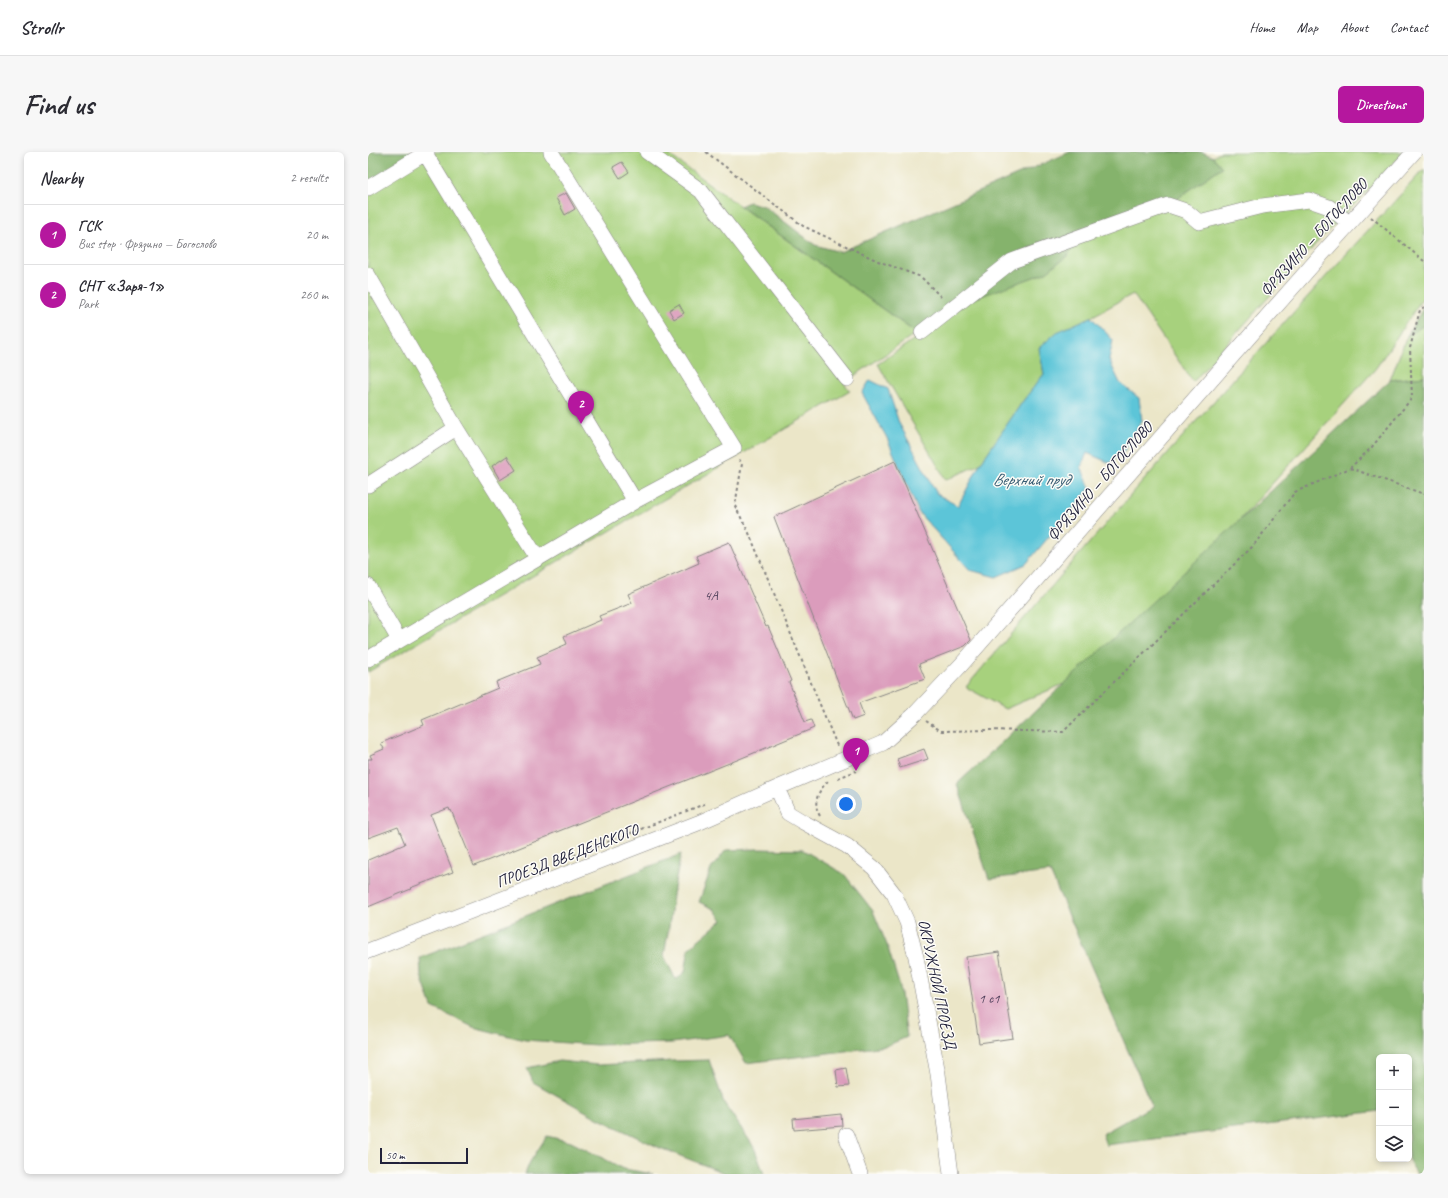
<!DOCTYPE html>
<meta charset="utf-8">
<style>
:root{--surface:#fff;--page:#f7f7f7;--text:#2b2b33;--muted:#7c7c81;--line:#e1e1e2;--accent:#b5179e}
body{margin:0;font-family:Caveat,sans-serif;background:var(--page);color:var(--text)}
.controls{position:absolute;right:12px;bottom:12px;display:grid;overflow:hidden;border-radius:6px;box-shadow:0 2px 6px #0003}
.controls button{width:36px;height:36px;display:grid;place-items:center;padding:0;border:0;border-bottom:1px solid var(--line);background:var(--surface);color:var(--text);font:20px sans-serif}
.scale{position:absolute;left:12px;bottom:10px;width:88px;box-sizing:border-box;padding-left:4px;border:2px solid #22223b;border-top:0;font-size:11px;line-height:14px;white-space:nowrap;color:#22223b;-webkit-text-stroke:3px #fdfcf7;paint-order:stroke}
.you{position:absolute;left:478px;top:652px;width:14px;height:14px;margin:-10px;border:3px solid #fff;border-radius:50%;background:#1a73e8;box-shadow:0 0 0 6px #1a73e833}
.badge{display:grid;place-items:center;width:26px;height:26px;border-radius:50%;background:var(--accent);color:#fff;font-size:13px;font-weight:700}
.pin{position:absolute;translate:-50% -33px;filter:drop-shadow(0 1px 2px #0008)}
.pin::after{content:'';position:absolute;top:21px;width:14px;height:12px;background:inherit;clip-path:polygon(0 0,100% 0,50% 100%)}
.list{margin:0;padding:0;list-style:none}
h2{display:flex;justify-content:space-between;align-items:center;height:52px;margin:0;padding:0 16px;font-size:17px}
h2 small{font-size:13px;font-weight:400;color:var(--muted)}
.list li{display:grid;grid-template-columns:26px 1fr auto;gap:12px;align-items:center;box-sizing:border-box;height:60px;padding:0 16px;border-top:1px solid var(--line)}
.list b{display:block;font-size:15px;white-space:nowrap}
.list p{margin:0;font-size:13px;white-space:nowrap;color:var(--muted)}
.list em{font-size:13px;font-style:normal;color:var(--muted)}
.icon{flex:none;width:22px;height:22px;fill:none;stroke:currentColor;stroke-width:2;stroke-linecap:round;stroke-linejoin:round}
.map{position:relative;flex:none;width:1056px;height:1022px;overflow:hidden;border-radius:6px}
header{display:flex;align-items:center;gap:24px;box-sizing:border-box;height:56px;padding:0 20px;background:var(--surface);border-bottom:1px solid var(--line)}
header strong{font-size:19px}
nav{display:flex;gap:22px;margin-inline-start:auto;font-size:14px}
.intro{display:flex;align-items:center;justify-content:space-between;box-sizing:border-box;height:96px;padding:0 24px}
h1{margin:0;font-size:28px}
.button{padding:10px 18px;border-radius:6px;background:var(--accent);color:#fff;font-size:14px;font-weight:700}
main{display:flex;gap:24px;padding:0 24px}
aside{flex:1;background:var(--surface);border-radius:6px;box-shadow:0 2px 6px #0003}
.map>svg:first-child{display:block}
.green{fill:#a7d17d;stroke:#647a5c}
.forest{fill:#85b36c;stroke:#546a54}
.water{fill:#5cc5d8;stroke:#3f748a}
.building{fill:#db9cbc}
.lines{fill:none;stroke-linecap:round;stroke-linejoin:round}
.minor-casing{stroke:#868482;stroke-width:16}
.path{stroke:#868482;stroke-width:2;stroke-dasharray:3 3;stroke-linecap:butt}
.minor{stroke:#fff;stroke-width:15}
.labels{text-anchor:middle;stroke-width:3;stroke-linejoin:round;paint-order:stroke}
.number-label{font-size:14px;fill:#50405b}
.street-label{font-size:16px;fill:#22223b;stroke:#fdfcf7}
.water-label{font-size:17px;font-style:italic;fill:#365b72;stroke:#fdfcf7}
</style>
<header>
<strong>Strollr</strong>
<nav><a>Home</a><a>Map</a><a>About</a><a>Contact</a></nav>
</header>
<div class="intro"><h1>Find us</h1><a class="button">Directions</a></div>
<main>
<aside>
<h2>Nearby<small>2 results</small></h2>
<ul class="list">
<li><span class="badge">1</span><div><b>ГСК</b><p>Bus stop · Фрязино — Богослово</p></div><em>20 m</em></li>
<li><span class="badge">2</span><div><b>СНТ «Заря-1»</b><p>Park</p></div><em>260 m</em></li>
</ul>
</aside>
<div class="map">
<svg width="1056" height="1022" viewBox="0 0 1056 1022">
<rect width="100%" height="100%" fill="#fdfcf7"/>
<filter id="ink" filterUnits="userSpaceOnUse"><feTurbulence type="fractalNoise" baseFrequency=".025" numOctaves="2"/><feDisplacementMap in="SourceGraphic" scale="8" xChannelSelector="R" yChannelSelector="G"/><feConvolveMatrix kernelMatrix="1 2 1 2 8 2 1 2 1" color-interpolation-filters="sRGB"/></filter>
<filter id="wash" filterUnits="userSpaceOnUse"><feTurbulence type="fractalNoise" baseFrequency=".012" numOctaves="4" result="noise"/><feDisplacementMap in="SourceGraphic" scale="16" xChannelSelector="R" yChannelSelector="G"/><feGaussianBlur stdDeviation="0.9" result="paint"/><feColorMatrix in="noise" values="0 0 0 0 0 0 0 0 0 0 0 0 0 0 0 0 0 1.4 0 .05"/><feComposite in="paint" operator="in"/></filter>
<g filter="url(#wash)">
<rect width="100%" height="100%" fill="#ebe6c8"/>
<!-- green -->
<path class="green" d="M59,0H297L548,181L476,231L482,239L0,520V34Z
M853,0H1035L1021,17L956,83L825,230L765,142L723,165L690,180L671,196L676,222L655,249L612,312L578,328L510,212L605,147L708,91L806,49L853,15L845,5Z
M1056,17V144L1008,216L860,381L712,525L637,557L598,535C746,359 900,187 1056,17Z
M1056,173V224L1022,228L1039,184Z"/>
<!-- forest -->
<path class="forest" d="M0,0H59L0,34Z
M702,0H834L845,5L854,15L806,49L708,91L699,104L677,121L605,147L548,181L372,54L381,50L396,54L447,93L472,100Z
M1056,154V173L1039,184Z
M1056,224V1022H1049L1040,1007L1041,905H1011V959L738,993L734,982L784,954L682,720L621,727L589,632L1022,228Z
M390,697L435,698L476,722L505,759L519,793L532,835L539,885L518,894L378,911L361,883L304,891L228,893L157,888L105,875L64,855L53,824L52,806L313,702L306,736L301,775L296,804L308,828L317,820L321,796L354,768L346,757L331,750L343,717L358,698Z
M341,908L356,951L386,995L396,1022H359L292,996L231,967L165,930L159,916L191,909L230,913L305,909Z
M179,984L203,990L256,1017L285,1022H157L162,1010Z"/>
<!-- water -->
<path class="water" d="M723,165L745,188L741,208L752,231L771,246L774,269L757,298L742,311L719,301L713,315L722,336L658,412L628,425L602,418L551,361L519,286L494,241L502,228L520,237L531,271L569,342L590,354L612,312L655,249L676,222L671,196L689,180Z"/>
<g id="blocks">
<!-- building -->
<path class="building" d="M254,10L261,20L252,26L245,15Z
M198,41L207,57L197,63L188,46Z
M311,152L316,161L306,167L301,158Z
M139,304L148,318L132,328L124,314Z
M527,309L603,488L597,494L551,512L557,527L491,551L496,564L485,568L406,365Z
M361,390L398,475L400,474L423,529L421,530L437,570L443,568L446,576L369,608L181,683V684L106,714L83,658L82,659L81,656L63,663L85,720L42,736L43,737L0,755V708L37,692L30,675L0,686V607H4L2,603L16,597L13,591L56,573L54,568L130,536L128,530L172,512L169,505L199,492L196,484L233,468L231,464L264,451L260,442L331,411L328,404Z
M556,597L560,607L532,616L529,607Z
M631,800L645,886L611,891L598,805Z
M478,916L481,934L470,935L468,918Z
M473,962L474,974L426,978L425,967Z"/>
</g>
</g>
<g filter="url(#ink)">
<use href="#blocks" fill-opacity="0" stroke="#868482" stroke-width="1"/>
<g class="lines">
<defs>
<path id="minor" d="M279,0L333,39L479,227
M57,1L267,349
M0,36L59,0
M0,123L88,276L170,407
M554,180L644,109L800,53L818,59L831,70L894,54L941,48L961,55L981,71
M0,333L88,276
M0,434L31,488
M0,507L267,349L366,296L183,0
M409,636L420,661L435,670L479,694L506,716L526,742L539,770L548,805L570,922L583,1022
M0,799L330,671L409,636L515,591L547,562L593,513L954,102L1046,0
M478,983L492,1022"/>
</defs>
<!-- minor casing -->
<use href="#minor" class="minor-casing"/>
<!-- path -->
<path class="path" d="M338,0L435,74L510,109L553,125L575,147
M1003,65L1056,109
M371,307L374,312L367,354L381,381L470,596
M982,316L1056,342
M558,569L573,579L622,578L695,580L885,394L927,340L982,316L1003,296L1044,246L1042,196L1052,158L1056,155
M470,626L488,619
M452,664C444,651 450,639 460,629
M189,710L339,651"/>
<!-- minor -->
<use href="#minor" class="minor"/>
</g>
</g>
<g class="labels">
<!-- number labels -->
<g class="number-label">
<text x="343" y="448">4А</text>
<text x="621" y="851">1 с1</text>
</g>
<!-- street labels -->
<g class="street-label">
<text transform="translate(945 85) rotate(-48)" y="6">ФРЯЗИНО — БОГОСЛОВО</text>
<text transform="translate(731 329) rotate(-49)" y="6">ФРЯЗИНО — БОГОСЛОВО</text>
<text transform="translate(199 703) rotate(-21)" y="6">ПРОЕЗД ВВЕДЕНСКОГО</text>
<text transform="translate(570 832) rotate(78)" y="6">ОКРУЖНОЙ ПРОЕЗД</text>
</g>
<!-- water labels -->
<g class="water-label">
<text x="663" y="333">Верхний пруд</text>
</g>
</g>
</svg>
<div class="controls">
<button>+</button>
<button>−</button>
<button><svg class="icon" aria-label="layers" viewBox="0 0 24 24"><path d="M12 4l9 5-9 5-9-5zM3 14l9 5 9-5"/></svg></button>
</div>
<div class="scale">50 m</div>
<div class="you"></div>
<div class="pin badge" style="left:488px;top:619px">1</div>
<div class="pin badge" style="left:213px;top:272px">2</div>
</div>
</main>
